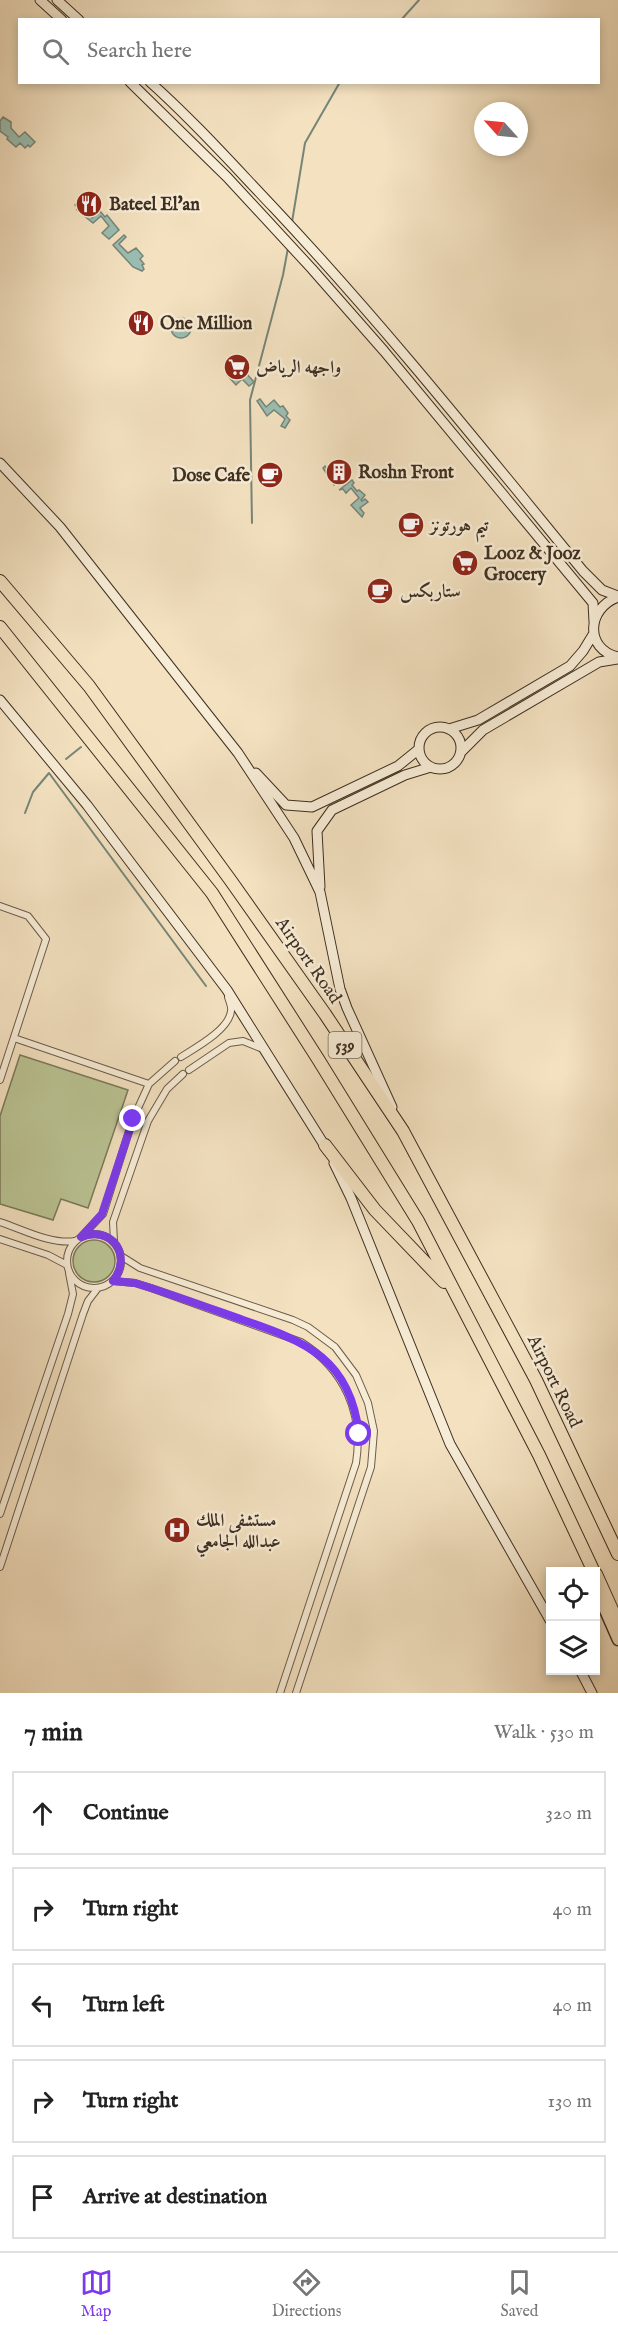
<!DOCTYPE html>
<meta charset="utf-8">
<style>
:root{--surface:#fff;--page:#f2f2f2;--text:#222;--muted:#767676;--line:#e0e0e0;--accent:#7c3aed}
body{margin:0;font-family:"IM FELL English",Amiri,serif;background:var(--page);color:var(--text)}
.controls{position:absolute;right:18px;bottom:18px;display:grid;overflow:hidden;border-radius:0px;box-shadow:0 3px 9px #0003}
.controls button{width:54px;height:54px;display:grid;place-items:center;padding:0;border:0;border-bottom:2px solid var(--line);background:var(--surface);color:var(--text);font:30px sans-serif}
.compass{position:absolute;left:474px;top:102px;width:54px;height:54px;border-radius:50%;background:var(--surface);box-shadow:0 3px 9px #0003;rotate:297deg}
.stop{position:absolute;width:18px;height:18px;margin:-14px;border:4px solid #7c3aed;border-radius:50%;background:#fff}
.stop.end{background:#7c3aed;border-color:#fff;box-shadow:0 2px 6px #0008}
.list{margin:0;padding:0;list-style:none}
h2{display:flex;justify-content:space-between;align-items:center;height:78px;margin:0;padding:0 24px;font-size:26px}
h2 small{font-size:20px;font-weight:400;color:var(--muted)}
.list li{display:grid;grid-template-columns:39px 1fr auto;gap:18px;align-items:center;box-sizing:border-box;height:84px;margin:0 12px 12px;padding:0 12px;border:2px solid var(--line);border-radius:0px}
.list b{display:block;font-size:22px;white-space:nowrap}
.list em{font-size:20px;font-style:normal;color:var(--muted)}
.icon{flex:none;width:33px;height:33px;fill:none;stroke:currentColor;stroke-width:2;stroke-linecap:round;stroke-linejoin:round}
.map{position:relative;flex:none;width:618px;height:1693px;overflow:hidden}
.search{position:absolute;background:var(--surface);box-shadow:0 3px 9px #0003;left:18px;right:18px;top:18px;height:66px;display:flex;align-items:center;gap:15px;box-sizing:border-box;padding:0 21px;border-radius:0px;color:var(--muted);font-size:22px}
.sheet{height:558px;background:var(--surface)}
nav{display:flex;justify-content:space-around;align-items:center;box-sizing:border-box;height:84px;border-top:2px solid var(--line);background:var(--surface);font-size:16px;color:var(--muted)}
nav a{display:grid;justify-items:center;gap:3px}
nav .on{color:var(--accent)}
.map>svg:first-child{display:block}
.green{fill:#bac393;stroke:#7c795a;stroke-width:1.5}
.water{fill:#9bbeb2;stroke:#768578;stroke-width:1.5}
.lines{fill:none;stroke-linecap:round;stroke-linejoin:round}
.stream{stroke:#768578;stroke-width:2}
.street-casing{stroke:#6b5c49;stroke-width:8}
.secondary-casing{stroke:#3e2f21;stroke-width:11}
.primary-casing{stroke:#3e2f21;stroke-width:13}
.highway-casing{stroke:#3e2f21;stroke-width:14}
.street{stroke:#f7ecd6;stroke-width:6}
.secondary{stroke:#f7ecd6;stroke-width:9}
.primary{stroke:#f3e1c0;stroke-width:10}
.highway{stroke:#f3e1c0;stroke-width:12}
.route{stroke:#7c3aed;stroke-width:8}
.labels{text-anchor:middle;stroke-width:5;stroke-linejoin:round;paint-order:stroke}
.shield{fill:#f7ecd6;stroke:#766857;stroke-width:1.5}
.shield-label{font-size:16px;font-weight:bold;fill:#3e2f21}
.poi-label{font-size:18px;font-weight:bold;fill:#3e2f21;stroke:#f7ecd6;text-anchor:start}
.street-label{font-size:18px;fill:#3e2f21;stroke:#f7ecd6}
</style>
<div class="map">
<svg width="618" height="1693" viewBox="0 0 618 1693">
<rect width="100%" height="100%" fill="#f3e1c0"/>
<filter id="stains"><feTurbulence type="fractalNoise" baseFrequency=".00333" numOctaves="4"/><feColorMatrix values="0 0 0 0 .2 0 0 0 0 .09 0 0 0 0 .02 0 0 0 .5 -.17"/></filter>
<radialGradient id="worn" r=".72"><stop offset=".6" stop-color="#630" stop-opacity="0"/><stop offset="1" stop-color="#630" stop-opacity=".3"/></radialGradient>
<!-- green -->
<path class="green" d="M20,1055L128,1090L88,1208L61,1199L53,1220L0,1204V1116Z
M73 1261a21 21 0 1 1 42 0a21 21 0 1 1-42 0Z"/>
<!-- water -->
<path class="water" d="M3,117L11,122V128L19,137L25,132L35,142L30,147L28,145L25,148L20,143L16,147L7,139L8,137L0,131V121Z
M86,194L87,197L81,203L92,218L100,211L105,217L107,215L119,230L109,239L102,233L109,226L101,216L93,223L77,210L79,209L75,205Z
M124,235L126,237L119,244L128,253L136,248L143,256L140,259L144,264L142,265L144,269L142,271L133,267L113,245Z
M171 328a10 10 0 1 1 20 0a10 10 0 1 1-20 0Z
M235,369L241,376L245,372L254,382L249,386L242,379L236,385L227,375Z
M260,399L266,407L274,400L280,407L283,406L288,413L286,416L290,420L285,428L281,426L285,419L274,410L267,416L257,401Z
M325,466L335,477L342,471L346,476L334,485L323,468Z
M352,480L354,483L352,485L357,491L359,490L365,495L361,500L362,501L365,499L368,502L360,508L364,513L362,517L351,505L359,498L351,488L346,493L343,489L339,490Z"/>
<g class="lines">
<!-- stream -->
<path class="stream" d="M401,20L419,0
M292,222L305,143L340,82
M252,523L250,400L283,275L288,248
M66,759L81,747
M25,813L33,792L49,773L206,986"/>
<defs>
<path id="street" d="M0,906L28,916L46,939L0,1080
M14,1038L149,1084
M181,1057C195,1048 229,1030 231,1011C232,1007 229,1001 228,997
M189,1070L229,1043L243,1041L263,1049
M0,1222C22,1229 51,1245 75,1241
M67 1261a27 27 0 1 1 54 0a27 27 0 1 1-54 0Z
M81,1237L103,1214L133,1119L149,1084L175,1061
M0,1239L48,1255L67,1265
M114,1241L113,1222L148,1121L167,1089L183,1074
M121,1256L140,1268L293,1320L308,1327L335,1347L356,1375L368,1403L374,1431L371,1467L296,1693
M113,1281L135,1283L151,1288L301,1342C344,1369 364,1413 356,1463L280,1693
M0,1514L68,1314L73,1294L69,1273
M0,1567L83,1314L88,1301L98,1288"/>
<path id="secondary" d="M40,0L62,20
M57,0L79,20
M130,82L227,177L312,269L384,351L593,603L594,622
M150,82C194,121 234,166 274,208C383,324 482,448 583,571L602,590L618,596
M0,463L60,527L238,753L294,838L320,892L340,989L347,1008L392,1107
M618,597C587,608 584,649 618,657
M0,700L87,805L227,990L328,1151
M419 748a21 21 0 1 1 42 0a21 21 0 1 1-42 0Z
M449,729L478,720L570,666L583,651L594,633
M461,752L483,730L599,662L618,659
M256,773L286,805L312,807L398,766L419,749
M320,887L317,831L332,810L405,775L431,767
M334,1163L351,1198L450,1444L550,1620
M580,1670L592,1693"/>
<path id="primary" d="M596,1590L618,1640"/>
<path id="highway" d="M0,581L89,686L231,881L325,1014L403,1131L536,1380L618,1554
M0,627L212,893L318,1059L418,1221L539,1455L594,1572
M325,1145L375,1210L444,1282
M596,1574L618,1623"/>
</defs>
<!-- street casing -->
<use href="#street" class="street-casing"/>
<!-- secondary casing -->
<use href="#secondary" class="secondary-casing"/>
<!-- primary casing -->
<use href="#primary" class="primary-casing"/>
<!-- highway casing -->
<use href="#highway" class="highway-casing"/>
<!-- street -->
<use href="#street" class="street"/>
<!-- secondary -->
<use href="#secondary" class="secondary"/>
<!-- primary -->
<use href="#primary" class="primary"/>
<!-- highway -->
<use href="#highway" class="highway"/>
</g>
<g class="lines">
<!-- route -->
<path class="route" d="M133,1119L102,1214L81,1237C112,1225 133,1255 113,1281L135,1283L151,1288C182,1298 212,1309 243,1320C307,1342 350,1359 359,1434"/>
</g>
<!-- icons -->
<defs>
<symbol id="restaurant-disc" viewBox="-11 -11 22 22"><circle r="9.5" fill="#8f2418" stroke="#f7ecd6"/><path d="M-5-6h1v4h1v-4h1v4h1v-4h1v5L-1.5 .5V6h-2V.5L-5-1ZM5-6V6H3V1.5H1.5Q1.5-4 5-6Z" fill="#fff"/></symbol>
<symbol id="supermarket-disc" viewBox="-11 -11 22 22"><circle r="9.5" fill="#8f2418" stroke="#f7ecd6"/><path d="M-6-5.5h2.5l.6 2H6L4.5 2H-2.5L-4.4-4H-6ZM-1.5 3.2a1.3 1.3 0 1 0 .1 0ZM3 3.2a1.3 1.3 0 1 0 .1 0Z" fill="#fff"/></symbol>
<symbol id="building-disc" viewBox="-11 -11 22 22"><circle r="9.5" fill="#8f2418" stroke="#f7ecd6"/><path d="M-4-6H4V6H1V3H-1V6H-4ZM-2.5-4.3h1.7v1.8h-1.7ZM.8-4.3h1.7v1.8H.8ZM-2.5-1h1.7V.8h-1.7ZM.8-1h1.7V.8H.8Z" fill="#fff"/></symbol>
<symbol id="cafe-disc" viewBox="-11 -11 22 22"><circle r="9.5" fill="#8f2418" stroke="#f7ecd6"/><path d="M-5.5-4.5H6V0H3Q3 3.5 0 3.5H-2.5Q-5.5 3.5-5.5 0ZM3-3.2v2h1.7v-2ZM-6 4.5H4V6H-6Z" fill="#fff"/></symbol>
<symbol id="hospital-disc" viewBox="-11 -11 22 22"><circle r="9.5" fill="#8f2418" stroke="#f7ecd6"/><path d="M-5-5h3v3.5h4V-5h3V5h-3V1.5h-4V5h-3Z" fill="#fff"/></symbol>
</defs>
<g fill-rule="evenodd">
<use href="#restaurant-disc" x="74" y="189" width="30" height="30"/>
<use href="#restaurant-disc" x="126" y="308" width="30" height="30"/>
<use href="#supermarket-disc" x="222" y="352" width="30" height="30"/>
<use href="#building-disc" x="324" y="457" width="30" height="30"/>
<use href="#cafe-disc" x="255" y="460" width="30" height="30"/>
<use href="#cafe-disc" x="396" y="510" width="30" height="30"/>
<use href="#supermarket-disc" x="450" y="548" width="30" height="30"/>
<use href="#cafe-disc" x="365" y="576" width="30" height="30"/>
<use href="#hospital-disc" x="162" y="1515" width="30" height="30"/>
</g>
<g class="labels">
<!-- shield labels -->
<rect class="shield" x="328.5" y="1032" width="33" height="26" rx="4.5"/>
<g class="shield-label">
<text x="345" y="1051">539</text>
</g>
<!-- poi labels -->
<g class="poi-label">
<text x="109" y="210">Bateel El'an</text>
<text x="160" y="329">One Million</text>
<text x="256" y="373">واجهه الرياض</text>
<text x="358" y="478">Roshn Front</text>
<text x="250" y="481" text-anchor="end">Dose Cafe</text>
<text x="430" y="531">تيم هورتونز</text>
<text x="484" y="559">Looz &amp; Jooz<tspan x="484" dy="21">Grocery</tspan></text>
<text x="400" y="597">ستاربكس</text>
<text x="196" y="1526">مستشفى الملك<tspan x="196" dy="21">عبدالله الجامعي</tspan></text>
</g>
<!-- street labels -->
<g class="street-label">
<text transform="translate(309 960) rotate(55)" y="6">Airport Road</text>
<text transform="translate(555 1381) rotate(64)" y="6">Airport Road</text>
</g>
</g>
<rect width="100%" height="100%" filter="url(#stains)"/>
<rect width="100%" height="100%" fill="url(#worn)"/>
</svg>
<div class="controls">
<button><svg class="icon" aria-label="locate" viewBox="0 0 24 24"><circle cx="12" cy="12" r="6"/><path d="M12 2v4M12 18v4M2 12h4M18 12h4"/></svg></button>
<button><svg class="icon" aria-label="layers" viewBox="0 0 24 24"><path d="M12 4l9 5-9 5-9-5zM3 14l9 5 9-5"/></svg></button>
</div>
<svg class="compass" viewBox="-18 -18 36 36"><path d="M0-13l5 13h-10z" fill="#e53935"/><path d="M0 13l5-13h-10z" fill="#767676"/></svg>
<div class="stop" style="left:359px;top:1434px"></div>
<div class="stop end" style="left:133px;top:1119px"></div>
<div class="search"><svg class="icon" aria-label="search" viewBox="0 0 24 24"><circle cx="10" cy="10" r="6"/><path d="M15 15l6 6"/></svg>Search here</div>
</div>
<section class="sheet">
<h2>7 min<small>Walk · 530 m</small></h2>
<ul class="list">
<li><svg class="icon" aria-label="ahead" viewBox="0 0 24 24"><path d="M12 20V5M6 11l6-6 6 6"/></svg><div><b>Continue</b></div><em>320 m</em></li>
<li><svg class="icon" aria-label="right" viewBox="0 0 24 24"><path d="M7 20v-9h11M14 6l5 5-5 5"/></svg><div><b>Turn right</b></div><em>40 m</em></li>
<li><svg class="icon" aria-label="left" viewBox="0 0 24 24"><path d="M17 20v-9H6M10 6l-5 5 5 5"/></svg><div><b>Turn left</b></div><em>40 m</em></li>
<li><svg class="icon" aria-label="right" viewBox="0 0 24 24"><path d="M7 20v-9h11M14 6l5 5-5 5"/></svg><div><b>Turn right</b></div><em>130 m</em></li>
<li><svg class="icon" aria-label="arrive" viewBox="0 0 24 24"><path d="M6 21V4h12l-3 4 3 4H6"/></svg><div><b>Arrive at destination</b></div></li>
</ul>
</section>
<nav>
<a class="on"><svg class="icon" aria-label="map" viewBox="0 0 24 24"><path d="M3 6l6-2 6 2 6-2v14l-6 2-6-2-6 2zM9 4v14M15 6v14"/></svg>Map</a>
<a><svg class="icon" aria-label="directions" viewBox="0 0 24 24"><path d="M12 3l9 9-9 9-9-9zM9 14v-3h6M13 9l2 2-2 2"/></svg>Directions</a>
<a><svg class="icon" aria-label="saved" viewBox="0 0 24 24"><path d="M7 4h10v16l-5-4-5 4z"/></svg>Saved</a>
</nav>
